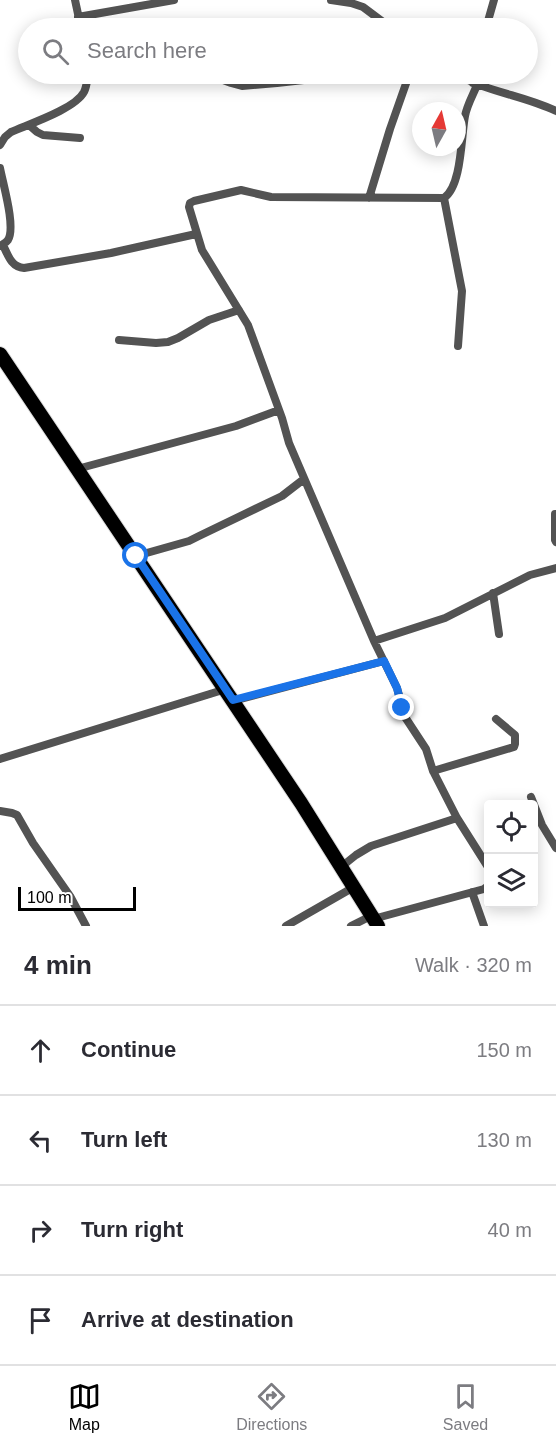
<!DOCTYPE html>
<meta charset="utf-8">
<style>
:root{--surface:#fff;--page:#f2f2f3;--text:#2b2b33;--muted:#7c7c81;--line:#e1e1e2;--accent:#000}
body{margin:0;font-family:Arial,sans-serif;background:var(--page);color:var(--text)}
.controls{position:absolute;right:18px;bottom:18px;display:grid;overflow:hidden;border-radius:6px;box-shadow:0 3px 15px #0003}
.controls button{width:54px;height:54px;display:grid;place-items:center;padding:0;border:0;border-bottom:2px solid var(--line);background:var(--surface);color:var(--text);font:30px sans-serif}
.compass{position:absolute;left:412px;top:102px;width:54px;height:54px;border-radius:50%;background:var(--surface);box-shadow:0 3px 15px #0003;rotate:8deg}
.scale{position:absolute;left:18px;bottom:15px;width:118px;box-sizing:border-box;padding-left:6px;border:3px solid #000;border-top:0;font-size:16px;line-height:21px;white-space:nowrap;color:#000;-webkit-text-stroke:4px #fff;paint-order:stroke}
.stop{position:absolute;width:18px;height:18px;margin:-14px;border:4px solid #1a73e8;border-radius:50%;background:#fff}
.stop.end{background:#1a73e8;border-color:#fff;box-shadow:0 2px 6px #0008}
.list{margin:0;padding:0;list-style:none}
h2{display:flex;justify-content:space-between;align-items:center;height:78px;margin:0;padding:0 24px;font-size:26px}
h2 small{font-size:20px;font-weight:400;color:var(--muted)}
.list li{display:grid;grid-template-columns:39px 1fr auto;gap:18px;align-items:center;box-sizing:border-box;height:90px;padding:0 24px;border-top:2px solid var(--line)}
.list b{display:block;font-size:22px;white-space:nowrap}
.list em{font-size:20px;font-style:normal;color:var(--muted)}
.icon{flex:none;width:33px;height:33px;fill:none;stroke:currentColor;stroke-width:2;stroke-linecap:round;stroke-linejoin:round}
.map{position:relative;flex:none;width:556px;height:926px;overflow:hidden}
.search{position:absolute;background:var(--surface);box-shadow:0 3px 15px #0003;left:18px;right:18px;top:18px;height:66px;display:flex;align-items:center;gap:15px;box-sizing:border-box;padding:0 21px;border-radius:33px;color:var(--muted);font-size:22px}
.sheet{height:438px;background:var(--surface)}
nav{display:flex;justify-content:space-around;align-items:center;box-sizing:border-box;height:84px;border-top:2px solid var(--line);background:var(--surface);font-size:16px;color:var(--muted)}
nav a{display:grid;justify-items:center;gap:3px}
nav .on{color:var(--accent)}
.map>svg:first-child{display:block}
.lines{fill:none;stroke-linecap:round;stroke-linejoin:round}
.primary-casing{stroke:#dbdbdb;stroke-width:16}
.minor{stroke:#535353;stroke-width:8}
.primary{stroke:#000;stroke-width:14}
.route{stroke:#1a73e8;stroke-width:8}
</style>
<div class="map">
<svg width="556" height="926" viewBox="0 0 556 926">
<rect width="100%" height="100%" fill="#fff"/>
<g class="lines">
<defs>
<path id="primary" d="M0,354L301,803L378,926"/>
</defs>
<!-- primary casing -->
<use href="#primary" class="primary-casing"/>
<!-- minor -->
<path class="minor" d="M75,0L81,28
M331,0L351,3L363,7L391,28
M78,17L174,0
M486,28L494,0
M207,74L231,83L242,86L277,83L357,74
M397,74L409,75L417,74
M457,74C489,93 523,95 556,111
M473,83L475,74
M477,85C473,95 467,105 465,116C461,136 462,186 444,198L271,197L241,190L194,201L190,203L189,207L202,250L248,325L282,418L289,443L374,641L397,688L405,717L426,749L433,771L457,818L488,867
M29,125L37,132L43,135L80,138
M0,145L5,137L11,132C29,124 75,109 84,92C87,86 87,80 88,74
M0,168C3,184 16,227 8,240C6,243 3,244 0,246
M369,198L390,129L409,75
M444,198L462,291L458,346
M3,245C8,255 11,267 24,268L111,253L196,234
M119,340L156,343L168,342L178,338L209,320L239,310
M77,469L236,426L279,410
M555,514V540L556,542
M136,556L189,541L199,536L282,496L304,479
M493,593L499,634
M374,641L445,618L530,575L556,568
M233,701L384,661
M0,759L226,689
M433,771L514,747L515,744V735L496,719
M531,797L542,825L556,848
M0,811L12,813L17,815L33,843L70,896L86,926
M341,867L356,855L371,846L457,818
M472,892L484,926
M373,919L484,889L488,886
M286,926L354,887
M351,926L371,916"/>
<!-- primary -->
<use href="#primary" class="primary"/>
</g>
<g class="lines">
<!-- route -->
<path class="route" d="M136,556L233,700L384,661L397,688L402,708"/>
</g>
</svg>
<div class="controls">
<button><svg class="icon" aria-label="locate" viewBox="0 0 24 24"><circle cx="12" cy="12" r="6"/><path d="M12 2v4M12 18v4M2 12h4M18 12h4"/></svg></button>
<button><svg class="icon" aria-label="layers" viewBox="0 0 24 24"><path d="M12 4l9 5-9 5-9-5zM3 14l9 5 9-5"/></svg></button>
</div>
<svg class="compass" viewBox="-18 -18 36 36"><path d="M0-13l5 13h-10z" fill="#e53935"/><path d="M0 13l5-13h-10z" fill="#7c7c81"/></svg>
<div class="scale">100 m</div>
<div class="stop" style="left:136px;top:556px"></div>
<div class="stop end" style="left:402px;top:708px"></div>
<div class="search"><svg class="icon" aria-label="search" viewBox="0 0 24 24"><circle cx="10" cy="10" r="6"/><path d="M15 15l6 6"/></svg>Search here</div>
</div>
<section class="sheet">
<h2>4 min<small>Walk · 320 m</small></h2>
<ul class="list">
<li><svg class="icon" aria-label="ahead" viewBox="0 0 24 24"><path d="M12 20V5M6 11l6-6 6 6"/></svg><div><b>Continue</b></div><em>150 m</em></li>
<li><svg class="icon" aria-label="left" viewBox="0 0 24 24"><path d="M17 20v-9H6M10 6l-5 5 5 5"/></svg><div><b>Turn left</b></div><em>130 m</em></li>
<li><svg class="icon" aria-label="right" viewBox="0 0 24 24"><path d="M7 20v-9h11M14 6l5 5-5 5"/></svg><div><b>Turn right</b></div><em>40 m</em></li>
<li><svg class="icon" aria-label="arrive" viewBox="0 0 24 24"><path d="M6 21V4h12l-3 4 3 4H6"/></svg><div><b>Arrive at destination</b></div></li>
</ul>
</section>
<nav>
<a class="on"><svg class="icon" aria-label="map" viewBox="0 0 24 24"><path d="M3 6l6-2 6 2 6-2v14l-6 2-6-2-6 2zM9 4v14M15 6v14"/></svg>Map</a>
<a><svg class="icon" aria-label="directions" viewBox="0 0 24 24"><path d="M12 3l9 9-9 9-9-9zM9 14v-3h6M13 9l2 2-2 2"/></svg>Directions</a>
<a><svg class="icon" aria-label="saved" viewBox="0 0 24 24"><path d="M7 4h10v16l-5-4-5 4z"/></svg>Saved</a>
</nav>
